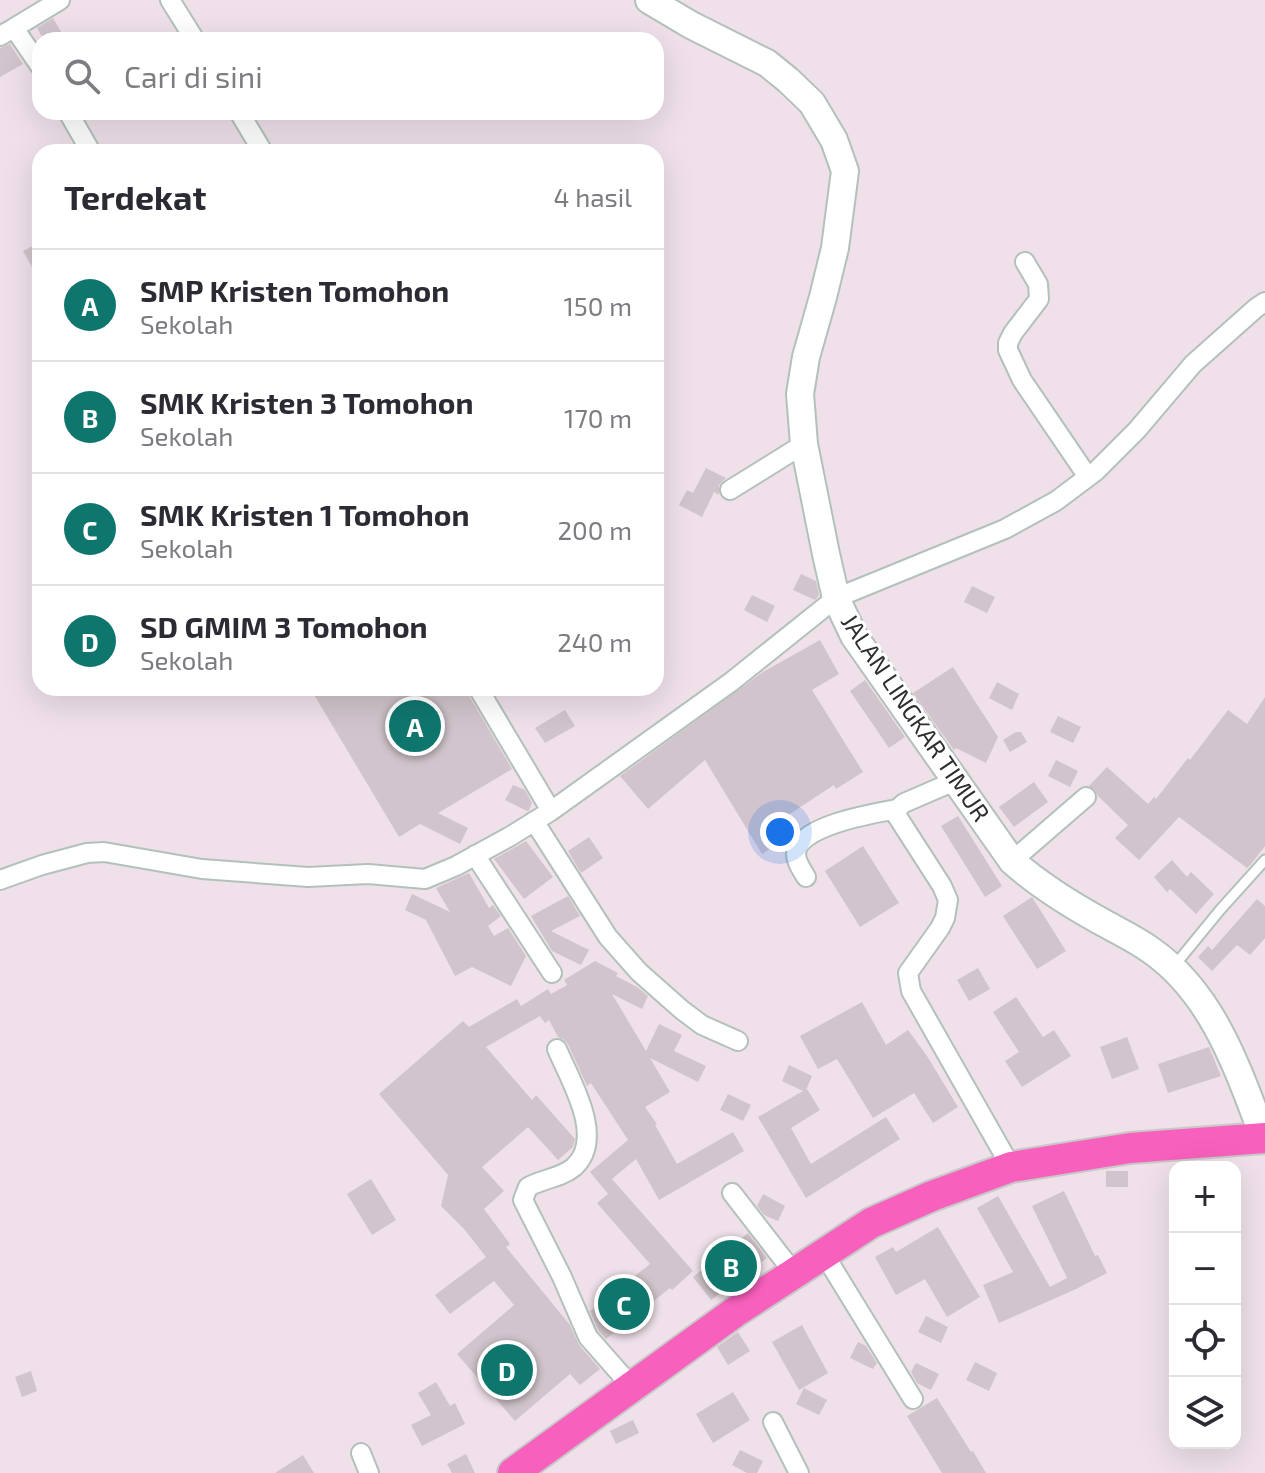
<!DOCTYPE html>
<html lang="id">
<meta charset="utf-8">
<style>
:root{--surface:#fff;--page:#f2f2f3;--text:#2b2b33;--muted:#7c7c81;--line:#e1e1e2;--accent:#0f766e}
body{margin:0;font-family:"Exo 2",sans-serif;background:var(--page);color:var(--text)}
.controls{position:absolute;right:24px;bottom:24px;display:grid;overflow:hidden;border-radius:16px;box-shadow:0 8px 32px #0002}
.controls button{width:72px;height:72px;display:grid;place-items:center;padding:0;border:0;border-bottom:2px solid var(--line);background:var(--surface);color:var(--text);font:40px sans-serif}
.you{position:absolute;left:780px;top:832px;width:28px;height:28px;margin:-20px;border:6px solid #fff;border-radius:50%;background:#1a73e8;box-shadow:0 0 0 12px #1a73e833}
.badge{display:grid;place-items:center;width:52px;height:52px;border-radius:50%;background:var(--accent);color:#fff;font-size:26px;font-weight:700}
.pin{position:absolute;translate:-50% -50%;border:4px solid #fff;box-shadow:0 2px 8px #0006}
.list{margin:0;padding:0;list-style:none}
h2{display:flex;justify-content:space-between;align-items:center;height:104px;margin:0;padding:0 32px;font-size:34px}
h2 small{font-size:26px;font-weight:400;color:var(--muted)}
.list li{display:grid;grid-template-columns:52px 1fr auto;gap:24px;align-items:center;box-sizing:border-box;height:112px;padding:0 32px;border-top:2px solid var(--line)}
.list b{display:block;font-size:30px;white-space:nowrap}
.list p{margin:0;font-size:26px;white-space:nowrap;color:var(--muted)}
.list em{font-size:26px;font-style:normal;color:var(--muted)}
.icon{flex:none;width:44px;height:44px;fill:none;stroke:currentColor;stroke-width:2;stroke-linecap:round;stroke-linejoin:round}
.map{position:relative;flex:none;width:1265px;height:1473px;overflow:hidden}
.search{position:absolute;background:var(--surface);box-shadow:0 8px 32px #0002;left:32px;top:32px;width:632px;height:88px;display:flex;align-items:center;gap:20px;box-sizing:border-box;padding:0 28px;border-radius:24px;color:var(--muted);font-size:30px}
.panel{position:absolute;background:var(--surface);box-shadow:0 8px 32px #0002;left:32px;top:144px;width:632px;height:552px;border-radius:24px}
.map>svg:first-child{display:block}
.building{fill:#d1c4cc}
.lines{fill:none;stroke-linecap:round;stroke-linejoin:round}
.service-casing{stroke:#b3c1bb;stroke-width:13}
.minor-casing{stroke:#b3c1bb;stroke-width:22}
.secondary-casing{stroke:#b3c1bb;stroke-width:30}
.trunk-casing{stroke:#c8c8c8;stroke-width:34}
.service{stroke:#fff;stroke-width:9}
.minor{stroke:#fff;stroke-width:18}
.secondary{stroke:#fff;stroke-width:26}
.trunk{stroke:#f860bd;stroke-width:30}
.labels{text-anchor:middle;stroke-width:6;stroke-linejoin:round;paint-order:stroke}
.street-label{font-size:24px;fill:#2d2d2d;stroke:#fff}
</style>
<div class="map">
<svg width="1265" height="1473" viewBox="0 0 1265 1473">
<rect width="100%" height="100%" fill="#efe0e9"/>
<!-- building -->
<path class="building" d="M53,18L66,40H44L37,28Z
M10,44L23,64L0,77V48Z
M40,242V281L23,251Z
M706,468L726,478L719,485V495L714,492L702,517L679,505L687,490L693,493Z
M801,574L816,581L819,595L815,600L793,590Z
M972,586L995,597L987,613L964,602Z
M752,595L775,606L767,622L744,610Z
M820,640L839,674L812,690L863,772L836,789L834,785L776,823L786,839L762,854L705,760L648,809L620,776L763,672Z
M953,667L998,737L986,763L956,748L954,750L913,693Z
M865,680L905,737L889,748L850,691Z
M997,682L1019,694L1012,710L989,698Z
M310,688H466L468,694L512,769L438,813L468,828L460,844L420,824L399,837Z
M1265,697V846L1251,864L1247,868L1179,817L1139,860L1115,838L1128,825L1098,796L1094,789L1089,786L1107,767L1148,804L1154,797L1156,799L1188,758L1190,760L1228,710L1247,724Z
M565,710L575,726L545,743L535,728Z
M1058,716L1081,727L1073,743L1050,732Z
M1016,732H1021L1027,742L1010,752L1003,740Z
M1056,760L1078,771L1070,787L1048,776Z
M1034,782L1048,802L1014,827L999,807Z
M513,785L525,790L532,803L529,810L527,811L505,800Z
M958,816L1002,886L985,897L941,826Z
M589,837L603,858L581,873L568,851Z
M526,841L553,877L524,899L494,859Z
M863,846L899,903L860,927L825,871Z
M1172,860L1187,877L1191,872L1214,894L1196,914L1170,889L1167,892L1154,877Z
M469,873L489,908L493,905L501,916L488,926L494,936L508,928L526,956L511,986L472,967L455,976L426,920L405,910L412,894L450,912L436,888Z
M568,896L580,916L551,931L589,950L581,965L552,951L531,916Z
M1032,897L1066,951L1037,969L1003,916Z
M1257,899L1265,906V938L1250,955L1237,945L1212,971L1198,957L1208,946L1212,950Z
M595,961L618,973L616,976L637,987L648,996L642,1009L612,994L646,1051L659,1024L682,1035L674,1051L706,1066L698,1082L650,1058L670,1092L645,1107L657,1124L655,1125L677,1164L733,1132L744,1151L659,1200L636,1159L612,1179L693,1271L672,1290L670,1288L606,1339L598,1330L590,1311L650,1264L597,1203L608,1194L590,1172L628,1140L591,1083L587,1086L568,1044L563,1039L558,1037L549,1020L545,1023L540,1016L486,1047L532,1100L536,1095L575,1139L573,1147L558,1160L528,1127L482,1167L504,1191L484,1209L510,1244L506,1247L570,1325L579,1345L600,1369L580,1385L570,1374L515,1421L457,1354L514,1305L494,1281L450,1314L435,1295L486,1257L465,1230L441,1206L448,1175L379,1094L463,1021L469,1027L517,999L521,1006L548,989L551,994L567,985L564,980Z
M978,968L990,989L969,1001L957,980Z
M1016,997L1043,1037L1054,1030L1071,1056L1022,1087L1005,1061L1019,1052L993,1012Z
M862,1002L886,1045L908,1030L927,1056L958,1107L933,1123L914,1093L873,1118L837,1059L818,1069L800,1036Z
M1127,1037L1139,1069L1112,1079L1100,1047Z
M1209,1047L1221,1076L1168,1093L1158,1064Z
M789,1065L812,1076L806,1090L807,1089L820,1110L791,1128L811,1164L886,1117L900,1139L806,1198L758,1117L803,1091L782,1081Z
M728,1094L751,1105L743,1121L720,1110Z
M1106,1171H1128V1187H1106Z
M371,1179L396,1220L372,1235L347,1194Z
M1064,1191L1095,1256L1098,1255L1107,1273L1076,1289L999,1323L983,1285L1013,1272L977,1208L998,1196L1050,1287L1067,1278L1032,1206Z
M763,1194L785,1206L778,1221L764,1215L757,1206Z
M938,1227L980,1297L947,1317L925,1279L896,1295L875,1257L893,1247L896,1252Z
M748,1233L767,1258L711,1300L693,1277Z
M926,1316L948,1327L941,1343L918,1332Z
M802,1325L828,1373L799,1390L772,1342Z
M738,1332L750,1351L728,1365L717,1347Z
M858,1342L866,1346L877,1363L873,1369L850,1358Z
M975,1362L997,1373L989,1391L966,1380Z
M916,1363L939,1374L931,1390L917,1383L911,1372Z
M31,1371L37,1391L22,1397L15,1377Z
M436,1382L450,1406L455,1403L465,1424L422,1446L411,1425L431,1415L418,1393Z
M804,1388L827,1400L819,1415L796,1404Z
M733,1392L750,1420L713,1443L696,1414Z
M937,1398L971,1452L973,1451L986,1473H942L907,1416Z
M633,1420L639,1433L616,1444L610,1431Z
M740,1450L763,1461L757,1473H747L732,1465Z
M466,1454L475,1473H452L447,1464Z
M303,1455L314,1473H275Z"/>
<g class="lines">
<defs>
<path id="service" d="M1175,965L1220,910L1265,860"/>
<path id="minor" d="M170,0L195,40
M14,28L60,0
M0,36L14,28L40,66
M68,112L91,152
M239,112L263,152
M1025,262L1038,284L1039,299L1013,333L1008,343V350L1022,380L1088,477
M730,490L804,444
M478,688L551,811
M955,781L904,803L897,809V816L942,886L948,900L945,918L940,928L908,973L911,991L1011,1167
M534,821L608,937L639,972L682,1010L702,1025L738,1041
M475,855L552,973
M1012,861L1086,797
M806,877C802,870 796,862 796,854C796,826 875,813 897,809
M0,880L42,865L87,853L104,852L202,869L308,877L368,874L425,879L456,866L509,837L551,811L731,682L836,598L1005,529L1056,501L1096,471L1137,430L1193,364L1256,308L1265,302
M557,1049C570,1080 606,1138 574,1167C561,1178 542,1179 528,1187L523,1200L562,1277L588,1337L632,1387
M732,1193L794,1273
M824,1254L913,1399
M773,1422L799,1473
M361,1453L369,1473"/>
<path id="secondary" d="M649,0L691,25L767,63L788,80L812,103L834,140L845,171L835,248L823,297L806,357L800,394L804,444L826,554L836,598L854,636L1012,861C1040,886 1071,905 1104,923C1120,932 1137,940 1152,951C1214,995 1238,1070 1264,1138"/>
<path id="trunk" d="M513,1473L735,1312L871,1223L932,1196L1011,1167L1130,1148L1265,1138"/>
</defs>
<!-- service casing -->
<use href="#service" class="service-casing"/>
<!-- minor casing -->
<use href="#minor" class="minor-casing"/>
<!-- secondary casing -->
<use href="#secondary" class="secondary-casing"/>
<!-- trunk casing -->
<use href="#trunk" class="trunk-casing"/>
<!-- service -->
<use href="#service" class="service"/>
<!-- minor -->
<use href="#minor" class="minor"/>
<!-- secondary -->
<use href="#secondary" class="secondary"/>
<!-- trunk -->
<use href="#trunk" class="trunk"/>
</g>
<g class="labels">
<!-- street labels -->
<g class="street-label">
<text transform="translate(915 718) rotate(56)" y="8">JALAN LINGKAR TIMUR</text>
</g>
</g>
</svg>
<div class="controls">
<button>+</button>
<button>−</button>
<button><svg class="icon" aria-label="locate" viewBox="0 0 24 24"><circle cx="12" cy="12" r="6"/><path d="M12 2v4M12 18v4M2 12h4M18 12h4"/></svg></button>
<button><svg class="icon" aria-label="layers" viewBox="0 0 24 24"><path d="M12 4l9 5-9 5-9-5zM3 14l9 5 9-5"/></svg></button>
</div>
<div class="you"></div>
<div class="pin badge" style="left:415px;top:726px">A</div>
<div class="pin badge" style="left:731px;top:1266px">B</div>
<div class="pin badge" style="left:624px;top:1304px">C</div>
<div class="pin badge" style="left:507px;top:1370px">D</div>
<div class="search"><svg class="icon" aria-label="search" viewBox="0 0 24 24"><circle cx="10" cy="10" r="6"/><path d="M15 15l6 6"/></svg>Cari di sini</div>
<section class="panel">
<h2>Terdekat<small>4 hasil</small></h2>
<ul class="list">
<li><span class="badge">A</span><div><b>SMP Kristen Tomohon</b><p>Sekolah</p></div><em>150 m</em></li>
<li><span class="badge">B</span><div><b>SMK Kristen 3 Tomohon</b><p>Sekolah</p></div><em>170 m</em></li>
<li><span class="badge">C</span><div><b>SMK Kristen 1 Tomohon</b><p>Sekolah</p></div><em>200 m</em></li>
<li><span class="badge">D</span><div><b>SD GMIM 3 Tomohon</b><p>Sekolah</p></div><em>240 m</em></li>
</ul>
</section>
</div>
